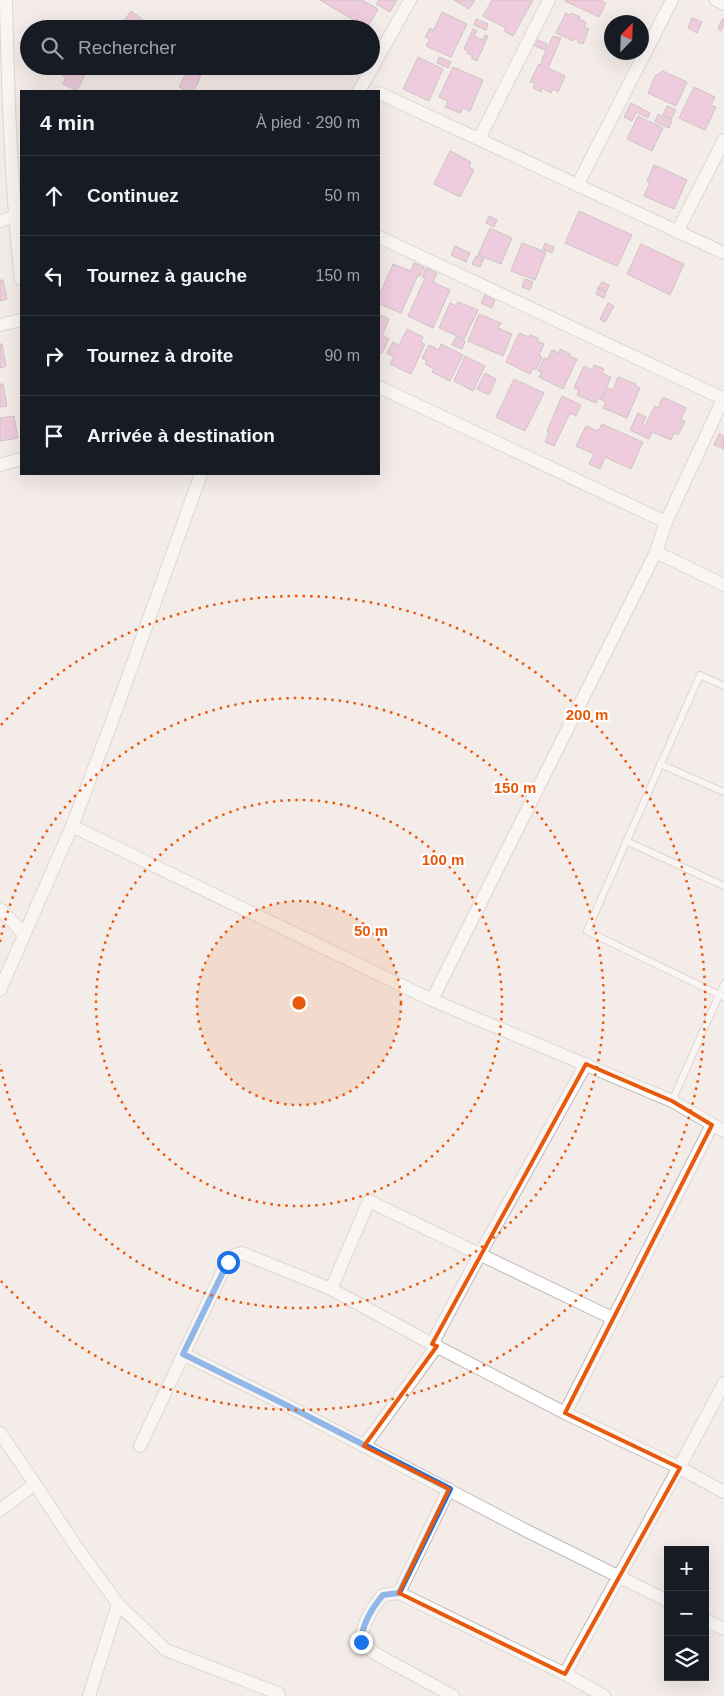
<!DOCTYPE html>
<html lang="fr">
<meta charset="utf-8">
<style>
:root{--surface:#171b24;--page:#242831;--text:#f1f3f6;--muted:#9ea1a6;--line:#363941}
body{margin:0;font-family:Arial,sans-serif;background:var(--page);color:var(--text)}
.controls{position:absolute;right:15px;bottom:15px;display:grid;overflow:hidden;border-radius:0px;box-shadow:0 5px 20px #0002}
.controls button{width:45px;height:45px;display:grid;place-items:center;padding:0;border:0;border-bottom:1px solid var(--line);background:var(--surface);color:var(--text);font:25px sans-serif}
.compass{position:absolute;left:604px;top:15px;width:45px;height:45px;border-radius:50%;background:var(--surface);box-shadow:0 5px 20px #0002;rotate:23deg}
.stop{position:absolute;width:15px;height:15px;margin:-11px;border:4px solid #1a73e8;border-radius:50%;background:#fff}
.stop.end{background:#1a73e8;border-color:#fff;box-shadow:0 1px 5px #0008}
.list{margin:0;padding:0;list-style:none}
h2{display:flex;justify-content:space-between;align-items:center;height:65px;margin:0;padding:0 20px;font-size:21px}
h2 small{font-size:16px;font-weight:400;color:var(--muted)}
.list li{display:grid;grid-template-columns:32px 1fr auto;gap:15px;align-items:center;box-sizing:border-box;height:80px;padding:0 20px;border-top:1px solid var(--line)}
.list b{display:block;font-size:19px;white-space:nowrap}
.list em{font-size:16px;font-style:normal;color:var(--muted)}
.icon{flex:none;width:28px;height:28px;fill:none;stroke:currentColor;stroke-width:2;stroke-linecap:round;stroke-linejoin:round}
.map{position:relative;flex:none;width:724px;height:1696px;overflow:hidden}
.search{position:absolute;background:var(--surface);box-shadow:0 5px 20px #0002;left:20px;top:20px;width:360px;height:55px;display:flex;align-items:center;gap:12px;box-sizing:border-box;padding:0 18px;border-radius:28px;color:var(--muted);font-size:19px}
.panel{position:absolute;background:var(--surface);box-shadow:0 5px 20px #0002;left:20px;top:90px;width:360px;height:385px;border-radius:0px}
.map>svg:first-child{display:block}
.building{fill:#e9a5d0;stroke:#9a9397}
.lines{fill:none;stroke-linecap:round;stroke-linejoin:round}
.lane-casing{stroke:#c2bab7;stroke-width:8}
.street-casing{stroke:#c2bab7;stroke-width:14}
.lane{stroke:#fff;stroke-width:6}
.street{stroke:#fff;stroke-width:12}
.route{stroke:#1a73e8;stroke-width:6}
.marked{fill:none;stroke:#e8590c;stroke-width:4;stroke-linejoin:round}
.ring{fill:none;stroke:#e8590c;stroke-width:2.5;stroke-dasharray:2.5 5}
.centre{fill:#e8590c;stroke:#fff;stroke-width:2.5}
.ring-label{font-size:15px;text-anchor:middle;font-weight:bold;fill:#e8590c;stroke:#fff;stroke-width:4.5;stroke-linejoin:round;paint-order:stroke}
</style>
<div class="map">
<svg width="724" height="1696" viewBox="0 0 724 1696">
<rect width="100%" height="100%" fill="#f4ece8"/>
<!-- building -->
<path class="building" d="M320,0H362L378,9L367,28Z
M379,0H397L390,12L376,4Z
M454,0H475L469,9Z
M492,0H533L513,36L504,31L506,28L483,16Z
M565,0H600L606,3L599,17L565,1Z
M131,11L146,22L141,29H118Z
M442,12L467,24L451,57L426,46L430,39L425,37L430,28L434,30Z
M566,13L570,15L572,13L580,17L579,19L586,22L584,27L589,29L583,44L577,42L578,40L574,38L573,41L556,33Z
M692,18L702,22L697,33L688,28Z
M476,19L488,24L486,30L474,25Z
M722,19L724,20V24L721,31L718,29Z
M473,29L477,31L474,36L483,40L485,35L488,36L477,61L471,58L473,56L467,53L468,51L464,49Z
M553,36L561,38L548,68L565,76L558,92L553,89L551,93L542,88L541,92L533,88L535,83L530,82L539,64L541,65L543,59H542Z
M536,39L547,44L545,50L533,45Z
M418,57L443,69L429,101L403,89Z
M439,57L451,62L448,68L437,63Z
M58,66H97L94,73L87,70L77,91L63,84L66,77L55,72Z
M453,67L483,80L470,111L463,108L460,113L445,107L448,101L439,97Z
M188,69L201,76L194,91H187L179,87Z
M663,71L687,82L676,106L648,93L655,76Z
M694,87L715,97L711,105L716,107L705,130L679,118Z
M631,103L650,113L648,118L636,112L632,121L624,117Z
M667,106L676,110L671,119L663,115Z
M658,114L672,120L669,128L655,122Z
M638,116L663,128L652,151L627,139Z
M450,151L471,162L469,167L474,170L460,197L434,184Z
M654,165L687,180L674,209L644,196L650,182L647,181Z
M579,211L632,235L617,266L565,243Z
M489,216L497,220L494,227L486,223Z
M490,228L512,238L501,264L478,255Z
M522,243L546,252L535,280L511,271Z
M545,243L554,247L552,253L543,249Z
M641,244L684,264L670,295L627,274Z
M455,246L470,253L466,262L451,255Z
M476,256L484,259L480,267L472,264Z
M414,263L424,267L420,276L418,275L401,313L379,304V296L393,264L411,271Z
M426,268L437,273L433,282L450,290L433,328L408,316L425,278L422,277Z
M525,279L533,282L530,290L522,287Z
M0,280H3L7,299L0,301Z
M602,282L609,285L606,292L598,288Z
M598,288L606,292L604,298L596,294Z
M485,295L495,300L492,308L481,303Z
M458,302L478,310L464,339L439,328L450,303L456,306Z
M608,303L614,306L605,322L600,319Z
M379,314L389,319L382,335L389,339L382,353L379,352Z
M479,314L501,323L498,328L512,334L503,356L468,341Z
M407,329L423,337L421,342L425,344L411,374L390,364L394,357L387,353L393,342L399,345Z
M519,333L529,337L530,335L538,338L537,341L544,344L539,355L542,357L536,370L533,368L530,374L506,362Z
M456,337L465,341L462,349L452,345Z
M0,344H2L6,366L0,368Z
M441,344L463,355L450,381L432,372L434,369L425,364L427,361L422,358L429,345L439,350Z
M560,349L570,354L569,356L577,359L563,389L539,377L542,372L538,371L544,358L548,359L552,350L559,353Z
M465,356L485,366L473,391L454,381Z
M594,365L604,369L602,373L611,377L601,400L597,398L596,403L577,395L579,390L574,388L584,366L592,370Z
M485,373L496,379L489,395L477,389Z
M618,377L636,384L635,386L640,388L627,418L603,408L606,402L602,400L608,388L613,390Z
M514,379L544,393L525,431L496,417Z
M0,384H3L7,406L0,407Z
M562,396L581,405L576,416L570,413L554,446L545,442L549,432L547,431Z
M663,397L686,408L681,419L685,421L678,435L674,433L671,440L652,432L649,439L630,430L638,413L646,417L642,425L645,426L655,406L658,408Z
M14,416L18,438L0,441V418Z
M602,424L643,442L631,469L605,457L600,469L589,464L594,454L576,446L586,426L598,431Z
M719,434L724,436V449L714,445Z"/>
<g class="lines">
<defs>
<path id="lane" d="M724,686L700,675L587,931L724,997
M660,764L724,792
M626,841L724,886
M672,1101L724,984"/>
<path id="street" d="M6,0C8,93 11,187 21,279
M716,0L724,4
M359,91L410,0
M379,93L724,253
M479,139L549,0
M578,184L672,0
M0,221L15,217
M677,232L724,140
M379,237L724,399
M0,325L21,320
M379,387L666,522
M724,397L666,522L656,552L724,585
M0,465L21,459
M72,826L432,1000L672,1101L724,1131
M0,909L24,934
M0,990L72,826L111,724L201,474
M432,1000L656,552
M331,1289L369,1201L612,1318
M432,1344L480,1254L586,1064
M183,1354L284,1404L527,1531L668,1601
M565,1413L712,1125
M0,1433L35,1484L75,1545L118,1604L166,1650L267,1689L278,1693L279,1696
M140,1446L227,1262L232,1256L242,1253L331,1289L432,1344L565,1413L680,1468L724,1492
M364,1446L437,1346
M0,1510L35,1484
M399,1593L449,1489
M705,1620L724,1629
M565,1674C618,1577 673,1481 724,1383
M89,1696L118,1604
M453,1696L374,1653L361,1641C362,1624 372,1608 383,1595L399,1593L565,1674L604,1696"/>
</defs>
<!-- lane casing -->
<use href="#lane" class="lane-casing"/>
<!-- street casing -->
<use href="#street" class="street-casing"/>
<!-- lane -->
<use href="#lane" class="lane"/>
<!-- street -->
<use href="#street" class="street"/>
</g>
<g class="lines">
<!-- route -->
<path class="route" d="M228,1262L183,1354L284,1404L450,1489L399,1593L383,1595C372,1608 362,1624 361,1642"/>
</g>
<!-- marked area -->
<path d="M0 0H724V1696H0ZM586,1064L672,1101L712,1125L565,1413L680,1468L565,1674L399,1593L449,1489L364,1446L437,1346L432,1344Z" fill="#f4ece8" fill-opacity=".55" fill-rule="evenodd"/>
<path class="marked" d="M586,1064L672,1101L712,1125L565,1413L680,1468L565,1674L399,1593L449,1489L364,1446L437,1346L432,1344Z"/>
<!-- distance rings -->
<circle cx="299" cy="1003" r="102" fill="#e8590c" fill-opacity=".12"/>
<g class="ring">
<circle cx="299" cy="1003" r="102"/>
<circle cx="299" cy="1003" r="203"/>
<path d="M0 942A305 305 0 1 1 0 1064"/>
<path d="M1 725A407 407 0 1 1 1 1281"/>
</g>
<circle cx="299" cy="1003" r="8" class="centre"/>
<g class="ring-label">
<text x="587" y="720">200 m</text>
<text x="515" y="793">150 m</text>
<text x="443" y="865">100 m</text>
<text x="371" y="936">50 m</text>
</g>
</svg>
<div class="controls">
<button>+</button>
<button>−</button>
<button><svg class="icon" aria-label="layers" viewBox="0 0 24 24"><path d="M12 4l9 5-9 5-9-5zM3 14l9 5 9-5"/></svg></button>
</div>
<svg class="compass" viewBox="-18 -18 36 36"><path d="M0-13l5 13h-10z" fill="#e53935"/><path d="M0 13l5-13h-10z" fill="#9ea1a6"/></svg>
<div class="stop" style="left:228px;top:1262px"></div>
<div class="stop end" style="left:361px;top:1642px"></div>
<div class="search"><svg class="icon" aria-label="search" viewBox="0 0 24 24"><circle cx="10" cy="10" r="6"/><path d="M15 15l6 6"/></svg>Rechercher</div>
<section class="panel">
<h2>4 min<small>À pied · 290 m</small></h2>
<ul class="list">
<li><svg class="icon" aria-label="ahead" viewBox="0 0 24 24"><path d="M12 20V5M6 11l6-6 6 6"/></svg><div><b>Continuez</b></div><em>50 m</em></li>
<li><svg class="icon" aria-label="left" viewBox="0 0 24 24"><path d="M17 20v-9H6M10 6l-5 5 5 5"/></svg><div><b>Tournez à gauche</b></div><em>150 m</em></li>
<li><svg class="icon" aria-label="right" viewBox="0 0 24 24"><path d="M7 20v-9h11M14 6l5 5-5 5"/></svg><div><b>Tournez à droite</b></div><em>90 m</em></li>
<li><svg class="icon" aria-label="arrive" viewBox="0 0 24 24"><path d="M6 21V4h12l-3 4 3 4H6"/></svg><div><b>Arrivée à destination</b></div></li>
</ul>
</section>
</div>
